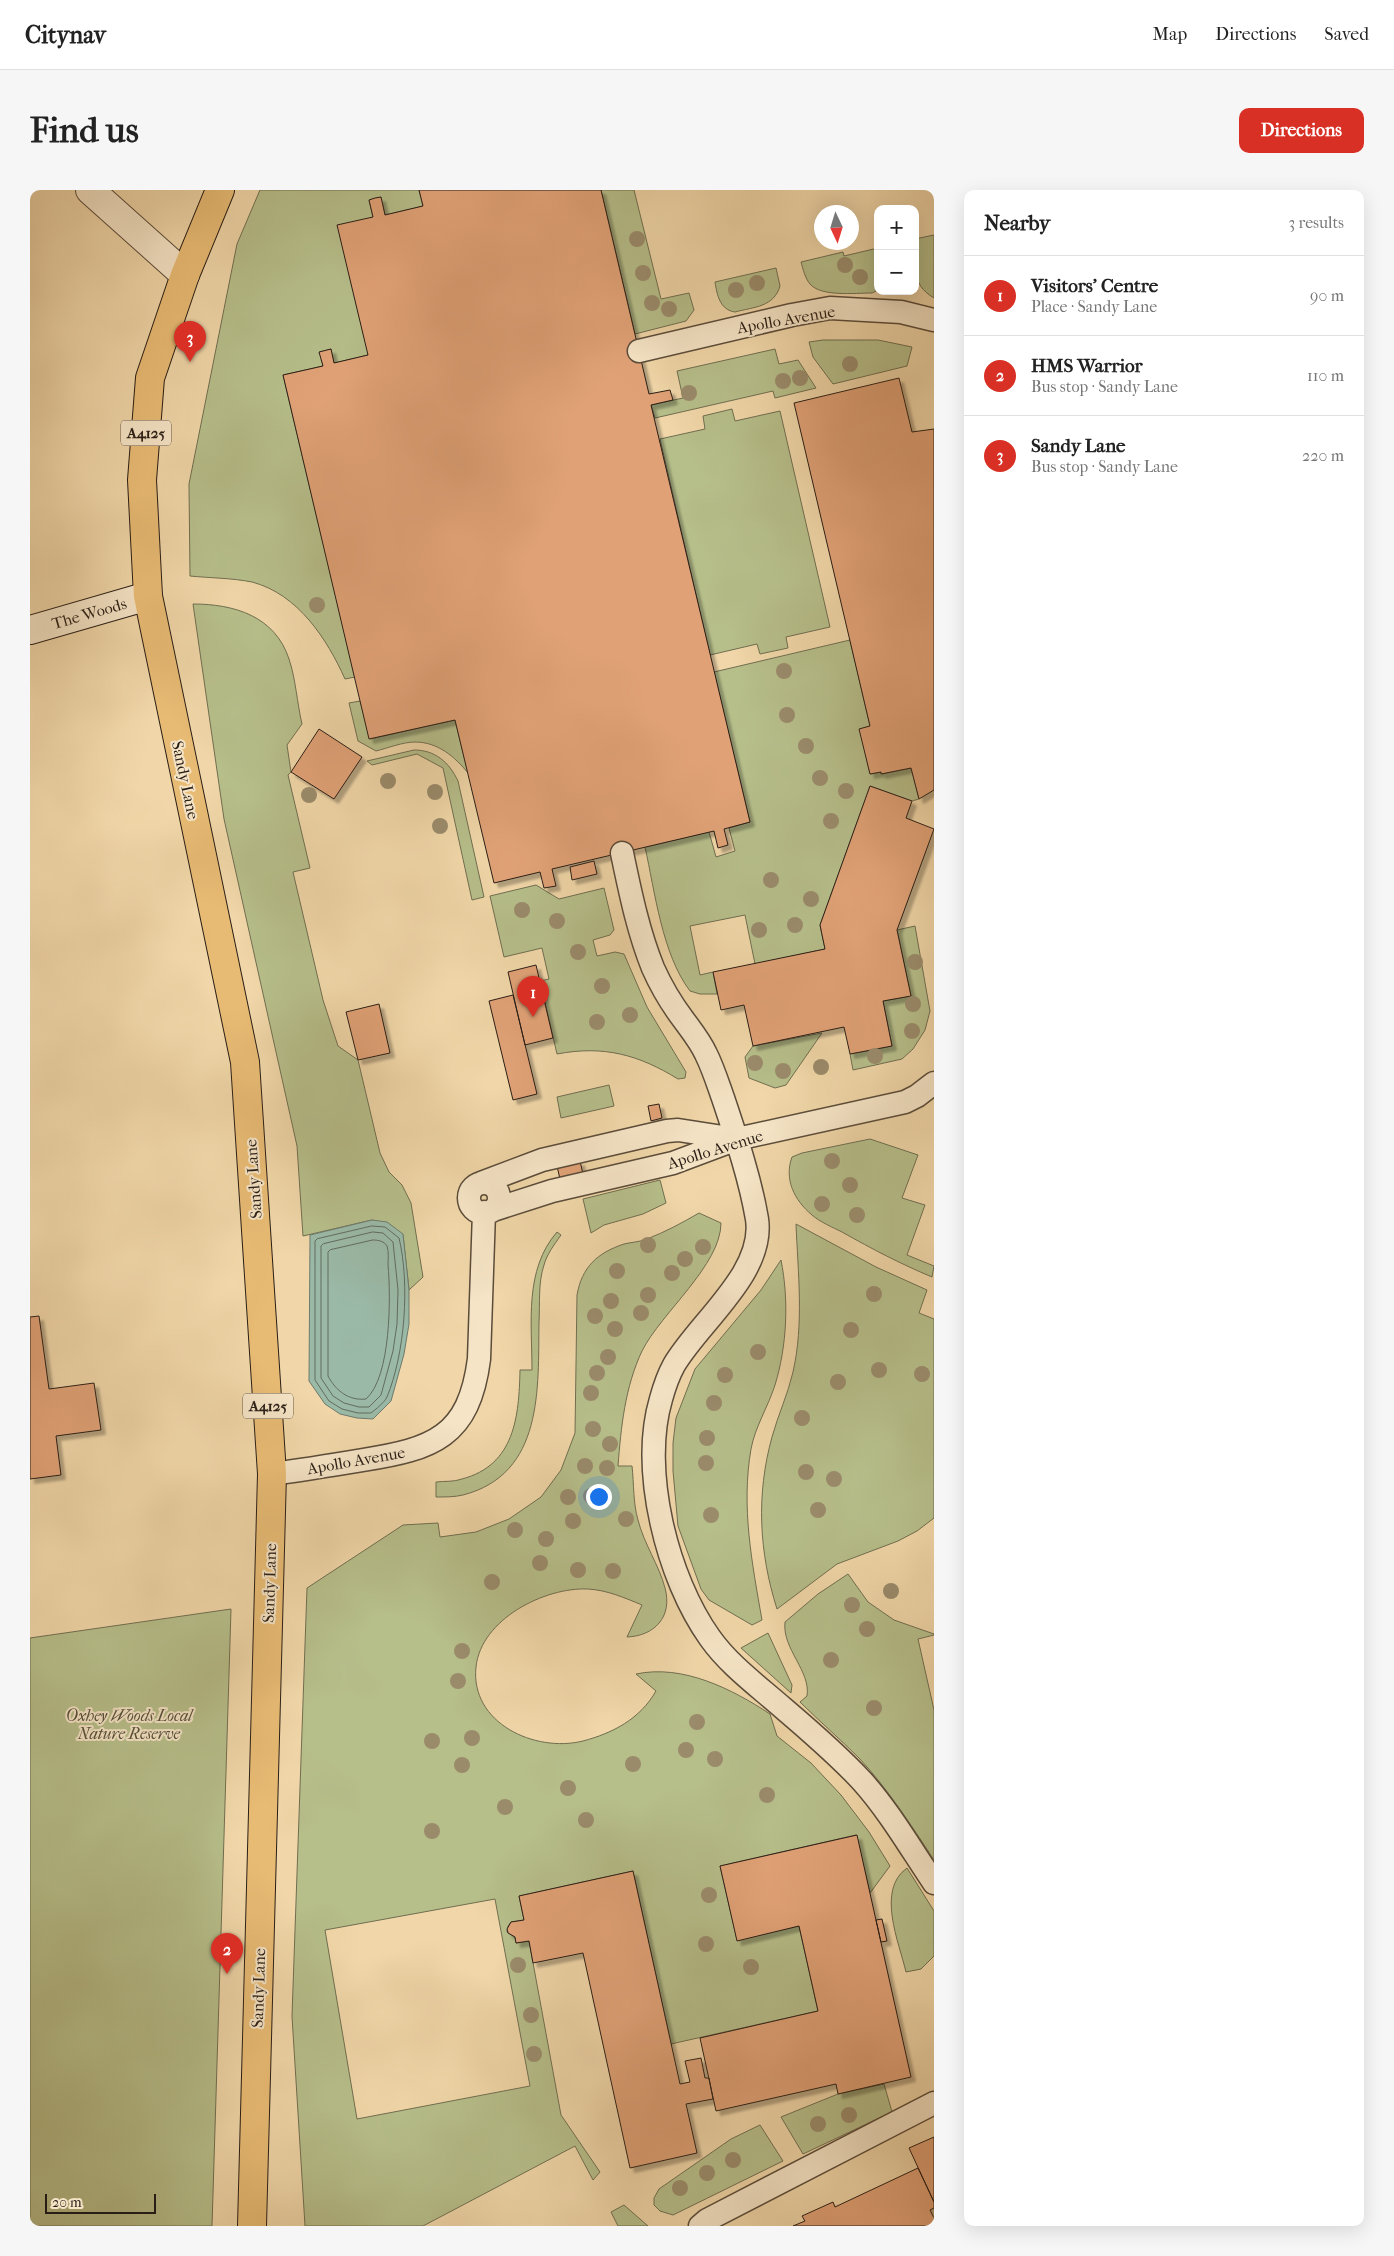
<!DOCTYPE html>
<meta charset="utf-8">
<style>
:root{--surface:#fff;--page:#f6f6f6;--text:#222;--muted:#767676;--line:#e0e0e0;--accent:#d93025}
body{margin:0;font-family:"IM FELL French Canon",serif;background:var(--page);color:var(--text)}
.controls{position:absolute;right:15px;top:15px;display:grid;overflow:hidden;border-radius:10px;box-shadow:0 5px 20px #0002}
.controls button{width:45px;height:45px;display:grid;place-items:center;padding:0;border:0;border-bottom:1px solid var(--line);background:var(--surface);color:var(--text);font:25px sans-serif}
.compass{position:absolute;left:784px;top:15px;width:45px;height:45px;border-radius:50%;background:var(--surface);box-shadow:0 5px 20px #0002;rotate:176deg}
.scale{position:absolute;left:15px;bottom:12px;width:111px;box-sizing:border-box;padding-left:5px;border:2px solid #291e16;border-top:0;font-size:14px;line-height:18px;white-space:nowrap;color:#291e16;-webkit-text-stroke:4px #f5e4c6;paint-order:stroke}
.you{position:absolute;left:568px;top:1306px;width:18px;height:18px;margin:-12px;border:4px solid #fff;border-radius:50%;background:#1a73e8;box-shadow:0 0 0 8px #1a73e833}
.badge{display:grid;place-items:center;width:32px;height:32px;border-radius:50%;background:var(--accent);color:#fff;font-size:16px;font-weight:700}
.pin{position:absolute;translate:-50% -41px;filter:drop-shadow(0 1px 2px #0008)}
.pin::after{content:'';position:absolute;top:26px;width:18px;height:15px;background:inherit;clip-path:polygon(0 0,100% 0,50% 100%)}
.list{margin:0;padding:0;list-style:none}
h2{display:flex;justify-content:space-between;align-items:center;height:65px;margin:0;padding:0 20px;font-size:21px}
h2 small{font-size:16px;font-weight:400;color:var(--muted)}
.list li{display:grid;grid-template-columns:32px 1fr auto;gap:15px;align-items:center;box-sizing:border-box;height:80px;padding:0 20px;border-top:1px solid var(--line)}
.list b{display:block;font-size:19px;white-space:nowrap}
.list p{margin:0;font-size:16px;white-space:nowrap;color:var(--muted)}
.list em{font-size:16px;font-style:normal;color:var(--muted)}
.map{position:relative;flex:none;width:904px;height:2036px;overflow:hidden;border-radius:10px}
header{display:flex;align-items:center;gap:30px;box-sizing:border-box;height:70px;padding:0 25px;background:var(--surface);border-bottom:1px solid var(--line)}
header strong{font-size:24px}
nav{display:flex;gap:28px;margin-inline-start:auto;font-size:18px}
.intro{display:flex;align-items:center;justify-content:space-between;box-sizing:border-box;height:120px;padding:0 30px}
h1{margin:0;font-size:35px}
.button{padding:12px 22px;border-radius:10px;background:var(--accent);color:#fff;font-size:18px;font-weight:700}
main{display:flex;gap:30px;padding:0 30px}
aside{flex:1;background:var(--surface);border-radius:10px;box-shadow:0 5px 20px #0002}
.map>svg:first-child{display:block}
.green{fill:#b6be8a;stroke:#706e50;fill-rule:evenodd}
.water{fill:#9ab9a7;stroke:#6d7b6d}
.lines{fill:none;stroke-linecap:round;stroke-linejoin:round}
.shore{stroke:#626c5e;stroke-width:1}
.building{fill:#e0a176;stroke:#291e16;filter:url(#shadow)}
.lane-casing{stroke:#5b4c3a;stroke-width:25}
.street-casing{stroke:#5b4c3a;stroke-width:30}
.secondary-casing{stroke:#291e16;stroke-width:30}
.primary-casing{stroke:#291e16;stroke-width:30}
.lane{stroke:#f5e4c6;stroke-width:22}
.street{stroke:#f5e4c6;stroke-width:28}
.secondary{stroke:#f5e4c6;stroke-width:28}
.primary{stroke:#e8bb74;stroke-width:28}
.tree{fill:#9a8b6b}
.labels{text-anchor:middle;stroke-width:4;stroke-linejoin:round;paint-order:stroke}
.shield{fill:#f5e4c6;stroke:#66594b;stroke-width:1}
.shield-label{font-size:15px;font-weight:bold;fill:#291e16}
.street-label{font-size:16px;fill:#291e16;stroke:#f5e4c6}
.park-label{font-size:16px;font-style:italic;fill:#534e39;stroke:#f5e4c6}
</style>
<header>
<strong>Citynav</strong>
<nav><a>Map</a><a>Directions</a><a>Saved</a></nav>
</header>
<div class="intro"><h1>Find us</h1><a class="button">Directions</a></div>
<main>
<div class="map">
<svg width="904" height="2036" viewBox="0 0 904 2036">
<defs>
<filter id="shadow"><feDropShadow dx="4.5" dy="4.5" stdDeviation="1" flood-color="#0004"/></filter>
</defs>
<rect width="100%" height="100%" fill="#f0d6a8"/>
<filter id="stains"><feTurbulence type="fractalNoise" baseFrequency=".004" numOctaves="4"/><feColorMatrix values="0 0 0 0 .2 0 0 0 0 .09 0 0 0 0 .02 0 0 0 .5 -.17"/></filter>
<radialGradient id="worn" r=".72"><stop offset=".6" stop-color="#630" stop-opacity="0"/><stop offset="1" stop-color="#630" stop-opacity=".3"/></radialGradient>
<!-- green -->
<path class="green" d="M230,0H389L393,16L355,25L351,7L339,10L343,27L338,165L304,173L301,159L290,162L293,176L253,185L325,487L315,489C297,449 268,404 222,392C202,388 180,388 160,386L159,294L207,54Z
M571,0H604L631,109L659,103L664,120L656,131L605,144Z
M904,45V108C880,94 885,74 885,49Z
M848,58V100L842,103C825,103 791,107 780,94C775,88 773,79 771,72L813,62L814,66Z
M746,78L750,96C744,117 724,117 705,122C690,120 687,105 685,92Z
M793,150H848L882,157L877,176L803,194L783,167L779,152Z
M745,159L749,174L768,170L786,198L745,208L743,201L625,228L621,215L653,208L647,181Z
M702,219L705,231L750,221L800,437L756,447L758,458L730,464L727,454L680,465L630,249L675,239L673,226Z
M163,414C204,414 245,426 259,469C266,490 267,513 272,534L257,555L261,582L258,585L280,678L263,682L293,810L308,856L328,870L350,963L359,982L372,995L381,1013L393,1087L379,1100L373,1045L342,1030L273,1046L267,956L194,629Z
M820,450L840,536L830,539L840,584L851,582L852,584L881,578L889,609L882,611L840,596L790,735L795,759L725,774L715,725L660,736L670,785L683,782L687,804H670L660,801C632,764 625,702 615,657L679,642L686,667L705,661L699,638L720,632L684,482Z
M330,511L340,549L425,530L438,583C425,567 408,552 385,552C373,552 358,558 346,561L328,551L319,513Z
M384,560C405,560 419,572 428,591L454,707L442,710L413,578L387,564L342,575L337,571Z
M506,695L529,709L574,698L584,740L580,745L563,750L567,766L585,762L594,764L617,817L656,882L655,888L648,889C609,865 574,855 527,864L510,791L519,789L512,758L474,767L460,706Z
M885,736L900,821L895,840L883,859L872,869L823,880L820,864L862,856L853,811L881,806L867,740Z
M792,843L756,895L745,898L719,888L715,867L723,856Z
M579,895L584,916L531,928L527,907Z
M840,949L888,965L872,1008L895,1015L877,1065L904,1076L902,1087C871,1074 842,1059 812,1042C802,1037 790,1032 782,1025C764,1010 754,989 762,967L772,963Z
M630,990L636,1013L613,1024L574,1035L561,1043L553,1009Z
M669,1023L691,1033C691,1075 631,1123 612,1161C595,1197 591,1237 588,1276H602C604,1294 603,1313 608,1330C614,1354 629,1375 635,1398C643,1427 624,1446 597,1447L612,1415C595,1408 577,1400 558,1399C515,1397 451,1429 446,1477C440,1533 505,1563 553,1551C583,1543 610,1529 626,1501L606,1484C653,1474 702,1499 740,1524L747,1546L781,1573L811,1605L839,1642L860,1676L840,1703L826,1645L690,1676L707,1750L769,1736L788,1821L641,1854L603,1681L489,1706L494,1730L481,1732L478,1736L477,1742L485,1747L486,1753L499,1751L531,1925L570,1982L563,1990L545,1956L393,2036H275L262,1826L277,1398L373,1335L408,1333L410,1347L446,1342L479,1329L511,1307L531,1280L545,1243L547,1105C552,1077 567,1063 594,1054C602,1052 610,1052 617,1049C635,1042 652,1033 669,1023ZM465,1709L500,1896L327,1929L295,1740Z
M766,1034L846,1077L897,1100L889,1123L904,1129V1328L887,1341L868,1351L807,1374L747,1419C729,1362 726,1305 742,1247C748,1225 758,1204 763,1182C774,1134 768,1083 766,1034Z
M527,1042L531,1045C524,1055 517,1064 514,1075C508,1093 510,1113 509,1132C508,1198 514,1284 433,1305C425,1307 415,1307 406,1307V1292C414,1291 424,1292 432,1289C485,1275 489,1226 490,1180H502C502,1133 494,1080 527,1042Z
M751,1070C759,1110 757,1156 745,1195C738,1217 725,1237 721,1259C711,1317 722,1373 732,1430L722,1435L679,1410L671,1399L648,1336L643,1281V1253L646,1228L665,1179L731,1100Z
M818,1384L838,1412L864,1430L904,1444V1445L888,1449L904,1520V1670C881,1635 858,1599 829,1568C810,1549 789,1531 770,1512L777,1506C781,1481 752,1459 755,1432L788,1404Z
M201,1419L182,2036H0V1448Z
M738,1443L762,1495L761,1503L711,1458Z
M877,1678L904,1721V1766L891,1779L876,1782C869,1752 846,1700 877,1678Z
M854,1894L862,1922L773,1964L751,1927L808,1904Z
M730,1935L753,1971L643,2025L630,2021L624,2015V2008L629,1999L701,1949Z
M594,2015L618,2036H588L581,2022Z"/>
<!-- water -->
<path class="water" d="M342,1030L357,1032L373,1044L379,1100V1134L374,1164L361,1211L343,1229L327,1228L310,1224L295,1214L279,1191L280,1045Z"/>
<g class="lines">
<!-- shore -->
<path class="shore" d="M342,1036L355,1037L369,1048C380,1094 375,1163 357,1207C354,1213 346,1219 341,1223H328L312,1219L299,1211L285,1190V1051L287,1049Z
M343,1042L353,1043L363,1052L368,1100L367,1134L363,1161L351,1205L339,1217H329L314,1213L303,1206L291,1188V1056L293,1054Z
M343,1050C348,1050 354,1051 357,1056C359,1061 358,1070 358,1075C361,1107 361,1187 336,1209C319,1211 306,1201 298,1186V1062L300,1060Z"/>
</g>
<!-- building -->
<path class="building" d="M389,0H571L619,204L640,200L643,210L621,215L720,632L694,639L698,655L688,658L684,641L522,679L526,696L514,698L510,682L464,693L425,530L339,549L253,185L293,176L289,162L301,159L304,173L338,165L307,35L343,27L339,10L345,8L351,7L355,25L393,16Z
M869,188L882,242L904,239V600L889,609L881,578L851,584V582L840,584L829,539L840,536L764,213Z
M289,539L332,567L304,609L261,582Z
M840,596L882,611L876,628L904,639L867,740L881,806L853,811L862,856L820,864L814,837L723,856L714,815L691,820L683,782L795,759L790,735Z
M564,671L567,684L542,690L540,677Z
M506,775L523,848L495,855L478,782Z
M483,805L507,904L483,910L459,811Z
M349,814L360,863L328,870L316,822Z
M629,914L632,928L621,931L618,916Z
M550,971L553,984L530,989L527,976Z
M9,1126L19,1199L64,1193L71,1240L26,1246L31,1285L0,1289V1127Z
M827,1645L881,1887L808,1904L806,1894L686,1921L670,1848L788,1821L769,1736L707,1751L690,1676Z
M603,1681L650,1894L660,1892L655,1871L671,1868L675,1888H679L683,1909L656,1914L667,1963L600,1978L553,1763L503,1773L499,1751L486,1753L485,1747L478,1743L477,1739L481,1732L494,1730L489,1706Z
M852,1729L857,1751L851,1752L846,1730Z
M904,1947V2012L879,1958Z
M888,1978L904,2012V2018L900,2020L904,2028V2036H763L775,2031L772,2026L803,2012L805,2017Z"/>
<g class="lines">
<defs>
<path id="lane" d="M609,161L762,125L800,118L871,122L904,130
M592,663C600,701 608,741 623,778C631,796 641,813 653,829C661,840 670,851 676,864C683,878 688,894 693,908C706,947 720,988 727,1029C735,1083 669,1132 644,1175C638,1186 634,1198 631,1209C610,1280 637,1388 680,1448C699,1475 728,1496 753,1518C780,1541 808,1565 832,1591C859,1621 881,1659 904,1693
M451,993L512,970L637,941L648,940L706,949
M439 1008a15 15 0 1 1 30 0a15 15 0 1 1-30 0Z
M463,1020L522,1001L643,973L707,949L875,912L887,906L904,893
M242,1284C272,1280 303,1275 333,1270C403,1259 439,1247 449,1169L454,1022
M670,2036L677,2030L904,1913"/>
<path id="street" d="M60,0L155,85"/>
<path id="secondary" d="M0,440L118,406"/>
<path id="primary" d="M190,0L155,85L120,188L112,290L118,406L215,872L242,1284L222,2036"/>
</defs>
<!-- lane casing -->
<use href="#lane" class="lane-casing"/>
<!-- street casing -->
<use href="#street" class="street-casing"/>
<!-- secondary casing -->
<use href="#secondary" class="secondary-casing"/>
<!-- primary casing -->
<use href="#primary" class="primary-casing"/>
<!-- lane -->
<use href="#lane" class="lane"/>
<!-- street -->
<use href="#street" class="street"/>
<!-- secondary -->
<use href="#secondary" class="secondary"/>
<!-- primary -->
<use href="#primary" class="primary"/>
</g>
<!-- trees -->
<g class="tree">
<circle cx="607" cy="49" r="8"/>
<circle cx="815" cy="75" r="8"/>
<circle cx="613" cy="83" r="8"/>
<circle cx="830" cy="87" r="8"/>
<circle cx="727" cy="93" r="8"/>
<circle cx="706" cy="100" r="8"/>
<circle cx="622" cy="113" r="8"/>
<circle cx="639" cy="119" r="8"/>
<circle cx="820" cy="174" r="8"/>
<circle cx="770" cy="188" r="8"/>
<circle cx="753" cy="191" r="8"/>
<circle cx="659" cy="203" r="8"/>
<circle cx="287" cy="415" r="8"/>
<circle cx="754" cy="481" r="8"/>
<circle cx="757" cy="525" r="8"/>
<circle cx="776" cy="556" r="8"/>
<circle cx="790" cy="588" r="8"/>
<circle cx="358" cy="591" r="8"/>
<circle cx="816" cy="601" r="8"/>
<circle cx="405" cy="602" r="8"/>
<circle cx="279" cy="605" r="8"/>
<circle cx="801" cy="631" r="8"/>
<circle cx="410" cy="636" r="8"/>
<circle cx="741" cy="690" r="8"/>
<circle cx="781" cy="709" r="8"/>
<circle cx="492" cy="720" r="8"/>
<circle cx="527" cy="731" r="8"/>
<circle cx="765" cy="735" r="8"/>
<circle cx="729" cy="740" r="8"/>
<circle cx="548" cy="762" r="8"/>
<circle cx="885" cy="772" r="8"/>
<circle cx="572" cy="796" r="8"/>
<circle cx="883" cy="814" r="8"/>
<circle cx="600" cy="825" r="8"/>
<circle cx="567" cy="832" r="8"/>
<circle cx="882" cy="841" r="8"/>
<circle cx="845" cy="866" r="8"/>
<circle cx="725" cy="873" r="8"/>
<circle cx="791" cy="877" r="8"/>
<circle cx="753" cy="881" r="8"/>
<circle cx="802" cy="971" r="8"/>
<circle cx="820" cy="995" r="8"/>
<circle cx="792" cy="1014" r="8"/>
<circle cx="827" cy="1025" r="8"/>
<circle cx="618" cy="1055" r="8"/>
<circle cx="673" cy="1057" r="8"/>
<circle cx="655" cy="1069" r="8"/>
<circle cx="587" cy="1081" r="8"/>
<circle cx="642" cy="1083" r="8"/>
<circle cx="844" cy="1104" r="8"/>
<circle cx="618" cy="1105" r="8"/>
<circle cx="581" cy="1111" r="8"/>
<circle cx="611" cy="1123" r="8"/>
<circle cx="565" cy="1126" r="8"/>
<circle cx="585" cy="1139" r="8"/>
<circle cx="821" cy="1140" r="8"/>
<circle cx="728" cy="1162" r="8"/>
<circle cx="578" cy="1167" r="8"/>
<circle cx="849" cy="1180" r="8"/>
<circle cx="567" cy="1183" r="8"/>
<circle cx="892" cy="1184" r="8"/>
<circle cx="695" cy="1185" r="8"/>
<circle cx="808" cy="1192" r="8"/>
<circle cx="561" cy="1203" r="8"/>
<circle cx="684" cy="1213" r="8"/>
<circle cx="772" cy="1228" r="8"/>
<circle cx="563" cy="1239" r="8"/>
<circle cx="677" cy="1248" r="8"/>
<circle cx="580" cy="1254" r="8"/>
<circle cx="676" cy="1273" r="8"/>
<circle cx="555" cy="1276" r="8"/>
<circle cx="577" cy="1278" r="8"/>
<circle cx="776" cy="1282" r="8"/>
<circle cx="804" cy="1289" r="8"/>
<circle cx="561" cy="1306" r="8"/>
<circle cx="538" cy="1307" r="8"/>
<circle cx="788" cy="1320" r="8"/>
<circle cx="681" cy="1325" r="8"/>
<circle cx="596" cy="1329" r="8"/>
<circle cx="543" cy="1331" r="8"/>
<circle cx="485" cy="1340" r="8"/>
<circle cx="516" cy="1349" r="8"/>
<circle cx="510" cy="1373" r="8"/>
<circle cx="548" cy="1380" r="8"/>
<circle cx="583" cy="1381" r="8"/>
<circle cx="462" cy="1392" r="8"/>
<circle cx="861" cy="1401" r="8"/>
<circle cx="822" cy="1415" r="8"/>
<circle cx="837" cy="1439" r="8"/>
<circle cx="432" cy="1461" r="8"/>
<circle cx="801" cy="1470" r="8"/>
<circle cx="428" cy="1491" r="8"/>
<circle cx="844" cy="1518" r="8"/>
<circle cx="667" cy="1532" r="8"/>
<circle cx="442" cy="1548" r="8"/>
<circle cx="402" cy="1551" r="8"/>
<circle cx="656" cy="1560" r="8"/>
<circle cx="685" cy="1569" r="8"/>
<circle cx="603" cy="1574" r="8"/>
<circle cx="432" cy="1575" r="8"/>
<circle cx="538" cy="1598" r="8"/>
<circle cx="737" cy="1605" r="8"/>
<circle cx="475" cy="1617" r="8"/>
<circle cx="556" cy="1630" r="8"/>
<circle cx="402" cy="1641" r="8"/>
<circle cx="679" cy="1705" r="8"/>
<circle cx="676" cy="1754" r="8"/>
<circle cx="488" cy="1775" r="8"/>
<circle cx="721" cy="1777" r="8"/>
<circle cx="501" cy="1825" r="8"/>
<circle cx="504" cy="1864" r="8"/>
<circle cx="819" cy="1925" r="8"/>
<circle cx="788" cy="1934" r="8"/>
<circle cx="703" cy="1970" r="8"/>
<circle cx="677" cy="1983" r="8"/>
<circle cx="650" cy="1998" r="8"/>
</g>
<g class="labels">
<!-- shield labels -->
<g class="shield">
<rect x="91" y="230.5" width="50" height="25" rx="4"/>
<rect x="213" y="1203.5" width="50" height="25" rx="4"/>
</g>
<g class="shield-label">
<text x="116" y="248">A4125</text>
<text x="238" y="1221">A4125</text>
</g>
<!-- street labels -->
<g class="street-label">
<text transform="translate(756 129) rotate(-10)" y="6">Apollo Avenue</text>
<text transform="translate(59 423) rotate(-16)" y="6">The Woods</text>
<text transform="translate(156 590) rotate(78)" y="6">Sandy Lane</text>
<text transform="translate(685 959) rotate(-17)" y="6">Apollo Avenue</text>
<text transform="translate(223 989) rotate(-94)" y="6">Sandy Lane</text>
<text transform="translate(326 1270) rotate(-10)" y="6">Apollo Avenue</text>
<text transform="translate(239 1393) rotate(-88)" y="6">Sandy Lane</text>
<text transform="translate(228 1798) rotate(-88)" y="6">Sandy Lane</text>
</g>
<!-- park labels -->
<g class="park-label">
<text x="99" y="1531">Oxhey Woods Local<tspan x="99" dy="18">Nature Reserve</tspan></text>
</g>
</g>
<rect width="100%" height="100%" filter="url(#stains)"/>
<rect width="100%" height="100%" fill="url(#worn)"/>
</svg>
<div class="controls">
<button>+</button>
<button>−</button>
</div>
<svg class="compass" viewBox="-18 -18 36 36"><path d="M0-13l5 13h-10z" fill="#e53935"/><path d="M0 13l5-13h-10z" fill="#767676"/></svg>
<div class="scale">20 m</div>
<div class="you"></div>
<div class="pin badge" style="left:503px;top:827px">1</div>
<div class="pin badge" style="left:197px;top:1784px">2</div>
<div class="pin badge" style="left:160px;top:172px">3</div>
</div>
<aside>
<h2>Nearby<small>3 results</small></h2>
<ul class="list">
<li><span class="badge">1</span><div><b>Visitors’ Centre</b><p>Place · Sandy Lane</p></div><em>90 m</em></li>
<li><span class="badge">2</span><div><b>HMS Warrior</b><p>Bus stop · Sandy Lane</p></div><em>110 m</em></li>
<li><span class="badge">3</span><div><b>Sandy Lane</b><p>Bus stop · Sandy Lane</p></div><em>220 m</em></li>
</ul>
</aside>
</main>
